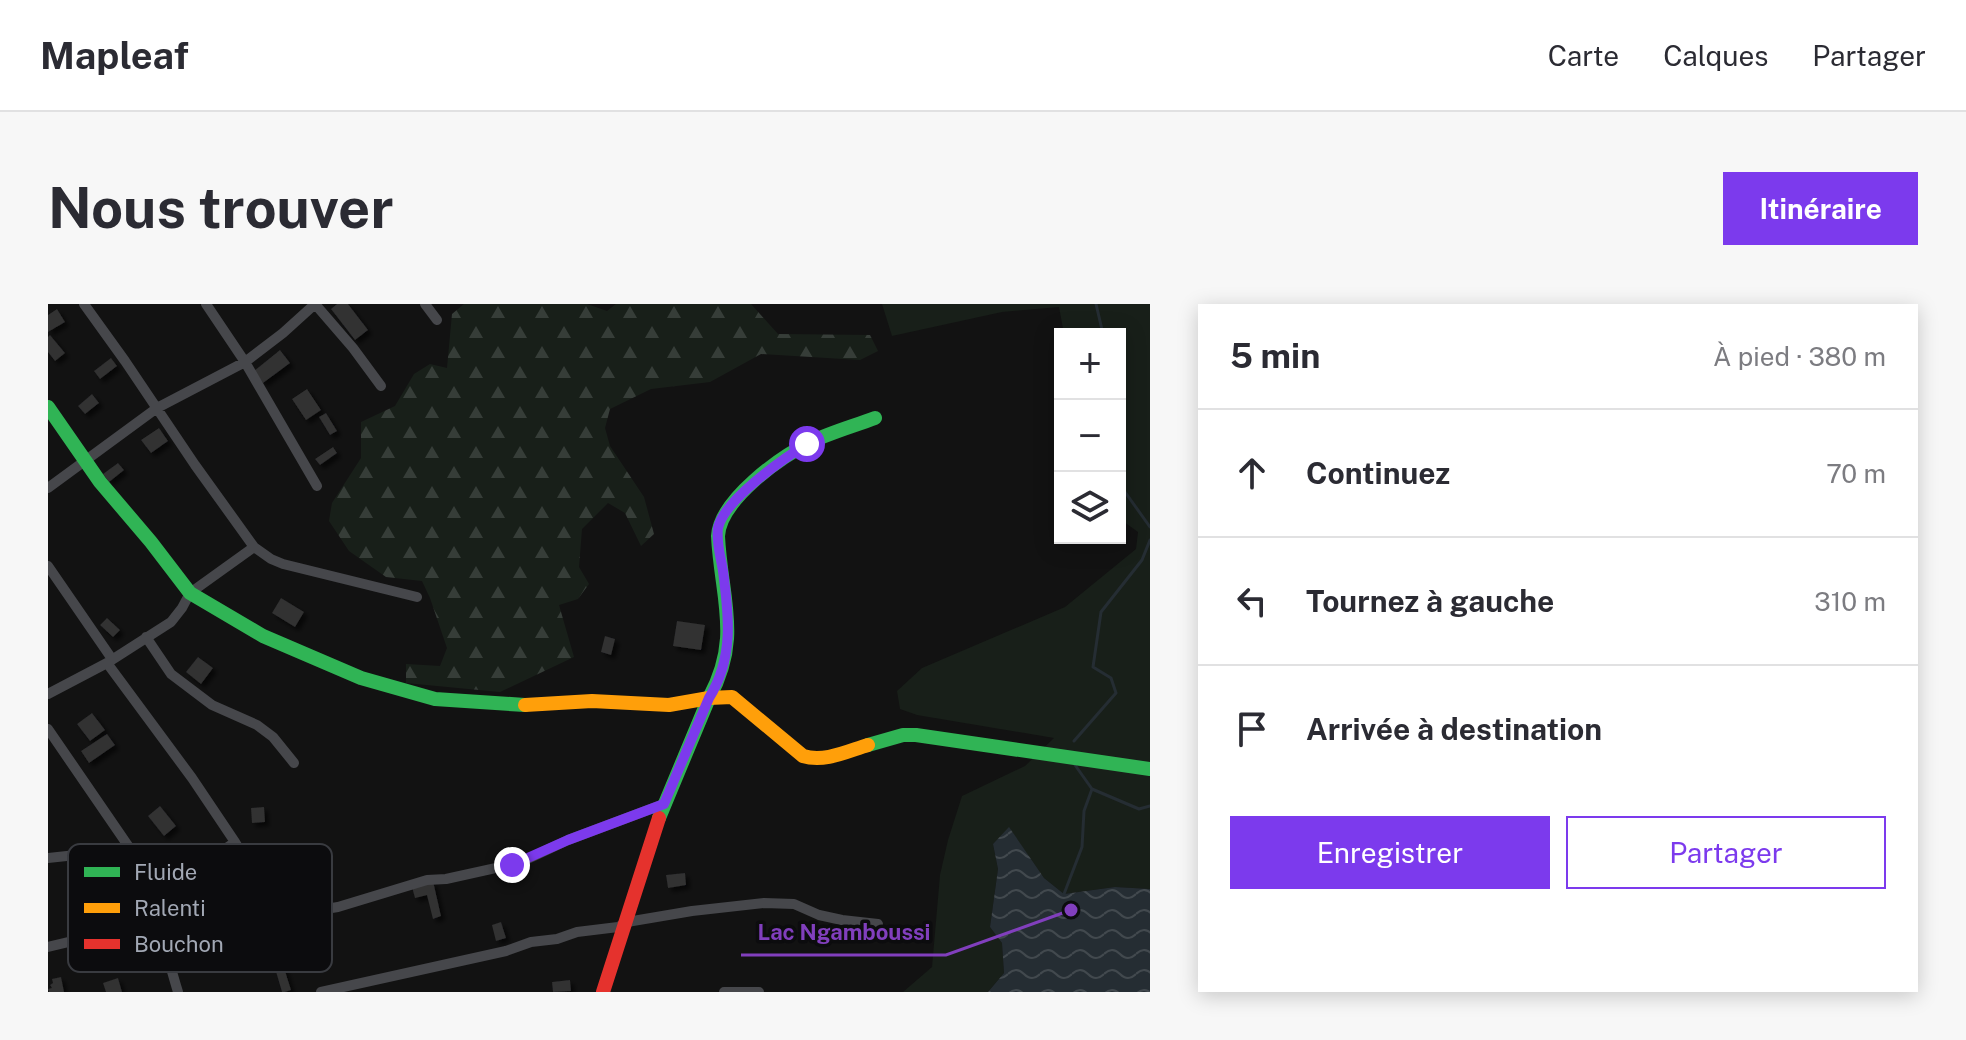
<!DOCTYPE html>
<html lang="fr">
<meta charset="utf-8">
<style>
:root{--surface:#fff;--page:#f7f7f7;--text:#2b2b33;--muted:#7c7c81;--line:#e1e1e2;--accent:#7c3aed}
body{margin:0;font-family:"Public Sans",sans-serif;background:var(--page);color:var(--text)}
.controls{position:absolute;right:24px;top:24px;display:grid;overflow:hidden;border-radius:0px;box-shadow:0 4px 20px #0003}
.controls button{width:72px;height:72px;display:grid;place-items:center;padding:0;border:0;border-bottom:2px solid var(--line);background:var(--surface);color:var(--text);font:40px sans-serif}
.stop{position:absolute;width:24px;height:24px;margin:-18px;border:6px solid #7c3aed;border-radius:50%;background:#fff}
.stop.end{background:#7c3aed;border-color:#fff;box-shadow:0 2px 8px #0008}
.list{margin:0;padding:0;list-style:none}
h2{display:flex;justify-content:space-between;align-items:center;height:104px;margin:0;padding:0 32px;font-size:34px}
h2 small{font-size:26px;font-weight:400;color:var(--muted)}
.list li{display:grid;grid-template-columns:52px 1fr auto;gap:24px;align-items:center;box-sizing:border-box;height:128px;padding:0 32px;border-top:2px solid var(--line)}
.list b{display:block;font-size:30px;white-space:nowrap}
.list em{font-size:26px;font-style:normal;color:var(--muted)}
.actions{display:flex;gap:16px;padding:24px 32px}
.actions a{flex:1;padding:18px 0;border:2px solid var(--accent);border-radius:0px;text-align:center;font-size:28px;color:var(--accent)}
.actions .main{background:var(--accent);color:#fff}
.icon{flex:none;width:44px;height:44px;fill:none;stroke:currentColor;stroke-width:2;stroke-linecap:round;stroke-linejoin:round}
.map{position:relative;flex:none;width:1102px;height:688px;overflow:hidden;border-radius:0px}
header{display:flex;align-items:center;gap:48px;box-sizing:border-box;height:112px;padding:0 40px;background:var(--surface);border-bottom:2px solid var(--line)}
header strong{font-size:38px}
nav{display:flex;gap:44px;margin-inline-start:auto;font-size:28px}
.intro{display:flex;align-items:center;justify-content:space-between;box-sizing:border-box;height:192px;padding:0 48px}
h1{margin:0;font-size:56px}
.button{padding:20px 36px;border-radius:0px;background:var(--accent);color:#fff;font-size:28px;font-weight:700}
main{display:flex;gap:48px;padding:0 48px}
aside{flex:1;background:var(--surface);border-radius:0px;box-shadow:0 4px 20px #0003}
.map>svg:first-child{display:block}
.grass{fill:#181f19}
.forest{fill:url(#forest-firs)}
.water{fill:url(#water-waves)}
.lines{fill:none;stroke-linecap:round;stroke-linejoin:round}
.stream{stroke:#252d33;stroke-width:3}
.building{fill:#303031;filter:url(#shadow)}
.street{stroke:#46474b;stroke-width:10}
.fast{stroke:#30b455;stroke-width:14}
.slow{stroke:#ff9f0a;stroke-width:14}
.jam{stroke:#e5322d;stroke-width:14}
.route{stroke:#7c3aed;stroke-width:10}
.key{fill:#0c0c0e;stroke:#393b40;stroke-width:2}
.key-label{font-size:22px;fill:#a2a8b4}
.leader{fill:none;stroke:#813fbd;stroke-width:3}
.callout-dot{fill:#813fbd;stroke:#0c0c0e;stroke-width:3}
.callout-label{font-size:22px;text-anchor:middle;font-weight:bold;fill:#813fbd;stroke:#0c0c0e;stroke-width:7;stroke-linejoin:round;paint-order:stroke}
</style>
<header>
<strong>Mapleaf</strong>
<nav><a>Carte</a><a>Calques</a><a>Partager</a></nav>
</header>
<div class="intro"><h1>Nous trouver</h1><a class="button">Itinéraire</a></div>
<main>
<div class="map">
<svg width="1102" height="688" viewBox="0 0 1102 688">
<defs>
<pattern id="forest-firs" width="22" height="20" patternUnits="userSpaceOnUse" patternTransform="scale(2)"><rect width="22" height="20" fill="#181f19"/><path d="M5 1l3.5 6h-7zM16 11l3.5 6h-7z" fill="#363d38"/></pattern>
<pattern id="water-waves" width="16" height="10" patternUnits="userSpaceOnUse" patternTransform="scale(2)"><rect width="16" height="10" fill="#252d33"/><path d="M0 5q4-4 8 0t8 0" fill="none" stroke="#42494e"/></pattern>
<filter id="shadow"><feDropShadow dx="4" dy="4" stdDeviation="2" flood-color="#0009"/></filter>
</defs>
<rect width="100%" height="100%" fill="#121212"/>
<!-- grass -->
<path class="grass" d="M834,0H1102V585L1067,583L1016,590L996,574L961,524L945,540L950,565L942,623L954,639L956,669L940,688H855L884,663L892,571L900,536L914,492L977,462L1006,434L869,411L852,405L849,387L874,364L1017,303L1088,245L1090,228L1072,215V30H1016L1011,3L954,8L844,32Z"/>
<!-- forest -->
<path class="forest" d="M416,0H539L559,7L568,0H703L730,30L822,31L830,47L812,56L713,50L662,78L603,85L562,105L557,124L562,142L596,193L606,230L593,242L577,209L560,199L534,225L531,263L541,280L530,295L511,301L526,353L452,388L358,379V360L392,362L399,344L382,294L374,277L338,273L301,247L281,217L284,199L313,154V118L347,102L366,70L382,60L399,64L404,10Z"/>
<!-- water -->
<path class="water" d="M961,523L996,574L1016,590L1067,583L1102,585V688H940L956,669L954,639L942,623L950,565L945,540Z"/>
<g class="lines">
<!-- stream -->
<path class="stream" d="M1048,0L1055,30
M1072,181L1102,223
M1026,437L1068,389L1063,374L1045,363L1053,308L1094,256L1102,236
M1027,461L1044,485L1091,505L1102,502
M1016,590L1034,543L1036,507L1044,485"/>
</g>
<!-- building -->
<path class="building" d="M289,0H300L320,26L307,36L283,5Z
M9,5L17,18L0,28V11Z
M2,31L17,49L7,57L0,48V33Z
M232,46L242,59L215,79L206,67Z
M63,54L69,62L52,75L46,67Z
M259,85L273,106L258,116L244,95Z
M44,90L51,99L37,110L30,102Z
M278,109L289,127L282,131L271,113Z
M111,124L120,137L103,149L93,136Z
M285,143L289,149L272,161L267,155Z
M70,159L76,166L61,178L55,170Z
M233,294L256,308L247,323L224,309Z
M59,314L72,326L65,333L52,321Z
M629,317L657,321L653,346L625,342Z
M557,332L567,335L563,351L553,348Z
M150,353L165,364L153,380L138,368Z
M44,409L57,426L42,437L29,420Z
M59,430L67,441L41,459L33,447Z
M112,502L128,522L116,532L100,512Z
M216,503L217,518L204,519L203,504Z
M637,569L638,581L620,584L618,571Z
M385,577L393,612L385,615L379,591L367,594L364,583Z
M453,618L458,634L448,637L444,621Z
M232,651L243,686L237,688H234L224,654Z
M13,673L16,688H1L0,685L4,684L2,681L5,679L4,675Z
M70,674L74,688H58L55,679Z
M522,676L523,687L505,688L504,678Z"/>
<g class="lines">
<!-- street -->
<path class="street" d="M36,0L77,57L147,161L206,243L223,255L235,260L369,293
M158,0L197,58L269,182
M267,0L305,44L333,82
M377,0L389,16
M0,184L109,104L197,58L235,29L267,0
M0,262L64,355
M98,333L123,370L164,401L209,421L225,433L246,459
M59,359L144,474L187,538L232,612
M0,390L59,359L123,318L134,304L142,289L206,243
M0,425L94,562C102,580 104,600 110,619C117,642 123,665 130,688
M89,553C124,568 141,603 162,633
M0,554L83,545
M126,580L187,538
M0,643L109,617
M119,647L232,612L290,603L379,576L398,575L471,559L520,536L616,500
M273,688L458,647L483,638L509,635L529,628L570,623L579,618L644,607L716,599L746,600L771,611L794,616L830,620
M676,688H711"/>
<!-- fast -->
<path class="fast" d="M0,103L52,178L103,238L142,289L215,332L313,374L387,395L477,401
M820,441L855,431H868L1102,465
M611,514L661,394C694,334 673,294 670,232C672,196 732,153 763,138C784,128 806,122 827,114"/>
<!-- slow -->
<path class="slow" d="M477,401L544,397L621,401L661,394L684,393L755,452C776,459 800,447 820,441"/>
<!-- jam -->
<path class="jam" d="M555,688L611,514"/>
</g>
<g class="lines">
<!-- route -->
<path class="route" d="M464,561L520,536L616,500L661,394C686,354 681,312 675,267C673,254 668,238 670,224C676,196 735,155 759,140"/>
</g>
<!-- legend -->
<rect x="20" y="540" width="264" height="128" rx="12" class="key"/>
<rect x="36" y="563" width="36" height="10" fill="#30b455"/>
<rect x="36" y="599" width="36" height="10" fill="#ff9f0a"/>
<rect x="36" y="635" width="36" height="10" fill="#e5322d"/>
<g class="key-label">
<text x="86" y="576">Fluide</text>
<text x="86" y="612">Ralenti</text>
<text x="86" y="648">Bouchon</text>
</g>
<!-- callouts -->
<path class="leader" d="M1023 606L898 651H693"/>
<circle class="callout-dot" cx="1023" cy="606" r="8"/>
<g class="callout-label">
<text x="796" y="636">Lac Ngamboussi</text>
</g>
</svg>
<div class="controls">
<button>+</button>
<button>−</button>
<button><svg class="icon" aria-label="layers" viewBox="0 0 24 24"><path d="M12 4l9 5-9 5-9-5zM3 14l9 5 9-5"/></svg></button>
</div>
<div class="stop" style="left:759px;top:140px"></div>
<div class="stop end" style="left:464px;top:561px"></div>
</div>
<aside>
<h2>5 min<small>À pied · 380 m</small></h2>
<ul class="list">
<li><svg class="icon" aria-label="ahead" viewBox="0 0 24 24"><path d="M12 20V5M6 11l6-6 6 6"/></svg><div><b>Continuez</b></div><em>70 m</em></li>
<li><svg class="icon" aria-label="left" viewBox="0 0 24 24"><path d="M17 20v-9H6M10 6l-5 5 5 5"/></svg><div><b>Tournez à gauche</b></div><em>310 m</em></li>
<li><svg class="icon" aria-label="arrive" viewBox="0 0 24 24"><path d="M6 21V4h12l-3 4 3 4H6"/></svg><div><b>Arrivée à destination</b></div></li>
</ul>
<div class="actions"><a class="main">Enregistrer</a><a>Partager</a></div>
</aside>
</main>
